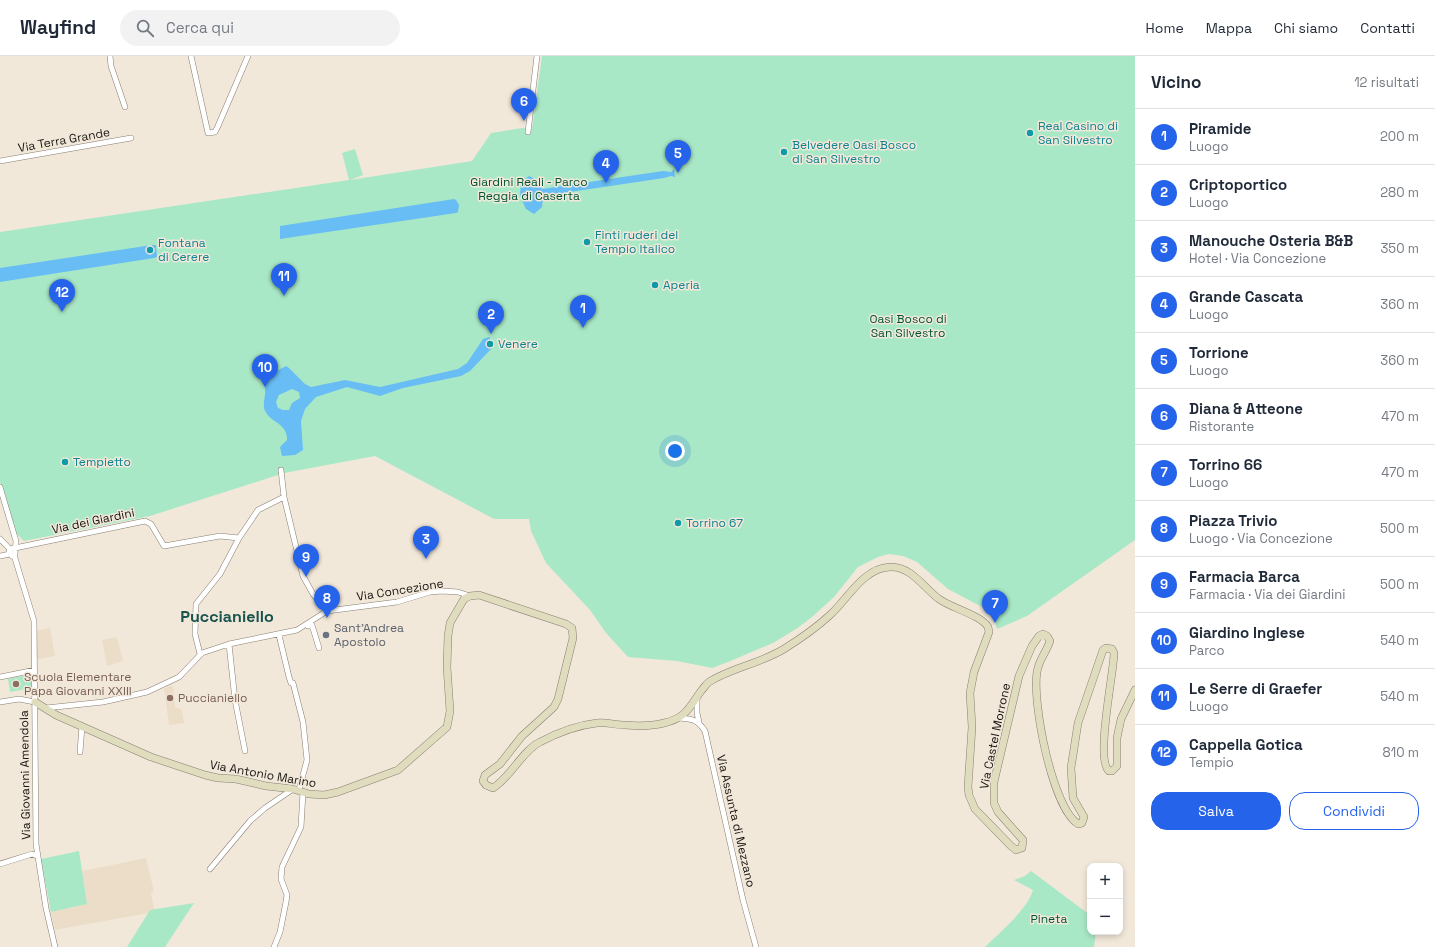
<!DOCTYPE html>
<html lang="it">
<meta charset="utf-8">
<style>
:root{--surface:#fff;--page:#f2f2f3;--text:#1f2937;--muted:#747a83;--line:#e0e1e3;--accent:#2563eb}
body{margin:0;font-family:"Space Grotesk",sans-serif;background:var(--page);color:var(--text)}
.controls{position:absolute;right:12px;bottom:12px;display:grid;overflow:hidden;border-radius:8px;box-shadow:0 2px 6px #0003}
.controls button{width:36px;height:36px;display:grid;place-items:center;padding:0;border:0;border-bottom:1px solid var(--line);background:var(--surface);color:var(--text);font:20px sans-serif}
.you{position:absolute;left:675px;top:395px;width:14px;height:14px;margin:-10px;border:3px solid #fff;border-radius:50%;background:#1a73e8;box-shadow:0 0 0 6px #1a73e833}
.badge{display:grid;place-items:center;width:26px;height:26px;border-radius:50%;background:var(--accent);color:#fff;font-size:13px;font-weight:700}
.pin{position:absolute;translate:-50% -33px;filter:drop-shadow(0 1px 2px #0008)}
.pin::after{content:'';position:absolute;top:21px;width:14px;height:12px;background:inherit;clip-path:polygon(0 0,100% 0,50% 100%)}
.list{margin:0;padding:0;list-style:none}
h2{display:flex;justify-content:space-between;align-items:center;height:52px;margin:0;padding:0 16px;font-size:17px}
h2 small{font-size:13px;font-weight:400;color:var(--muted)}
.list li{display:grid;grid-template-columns:26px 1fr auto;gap:12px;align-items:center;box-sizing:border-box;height:56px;padding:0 16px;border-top:1px solid var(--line)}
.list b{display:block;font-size:15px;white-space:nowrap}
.list p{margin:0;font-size:13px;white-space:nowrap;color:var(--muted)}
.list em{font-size:13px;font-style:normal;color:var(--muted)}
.actions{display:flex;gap:8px;padding:12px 16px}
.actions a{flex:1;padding:9px 0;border:1px solid var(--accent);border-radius:16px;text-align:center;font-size:14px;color:var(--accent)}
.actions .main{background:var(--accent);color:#fff}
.icon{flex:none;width:22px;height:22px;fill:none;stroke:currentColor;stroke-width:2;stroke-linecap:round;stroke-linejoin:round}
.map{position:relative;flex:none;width:1135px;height:891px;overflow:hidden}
header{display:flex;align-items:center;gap:24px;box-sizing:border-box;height:56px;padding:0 20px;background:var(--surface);border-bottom:1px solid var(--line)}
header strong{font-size:19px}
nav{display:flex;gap:22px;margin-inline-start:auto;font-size:14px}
.search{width:280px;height:36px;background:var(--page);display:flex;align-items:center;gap:10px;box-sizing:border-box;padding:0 14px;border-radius:22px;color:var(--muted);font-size:15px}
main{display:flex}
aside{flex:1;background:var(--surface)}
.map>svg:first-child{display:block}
.built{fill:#ebddc8}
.green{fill:#a9e8c6}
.water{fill:#68bdf5;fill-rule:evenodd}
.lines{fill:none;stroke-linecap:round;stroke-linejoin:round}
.street-casing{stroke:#867e71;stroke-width:6}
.secondary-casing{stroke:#867e71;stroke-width:8}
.street{stroke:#fff;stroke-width:5}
.secondary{stroke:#e0dcbe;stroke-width:7}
.culture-dot{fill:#0f9aa8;stroke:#f2e8da;stroke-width:1.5}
.worship-dot{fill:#6b7280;stroke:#f2e8da;stroke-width:1.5}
.education-dot{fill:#8d6e63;stroke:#f2e8da;stroke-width:1.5}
.labels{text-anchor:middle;stroke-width:3;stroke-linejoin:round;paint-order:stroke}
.culture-label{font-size:12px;fill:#0d838f;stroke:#f2e8da;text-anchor:start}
.street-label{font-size:12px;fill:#16130f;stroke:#f2e8da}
.park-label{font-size:12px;fill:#005436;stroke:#f2e8da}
.worship-label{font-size:12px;fill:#5b616d;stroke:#f2e8da;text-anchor:start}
.education-label{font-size:12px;fill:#785e54;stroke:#f2e8da;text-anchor:start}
.district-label{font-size:16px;font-weight:bold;fill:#19534e;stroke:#f2e8da}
</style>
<header>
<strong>Wayfind</strong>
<div class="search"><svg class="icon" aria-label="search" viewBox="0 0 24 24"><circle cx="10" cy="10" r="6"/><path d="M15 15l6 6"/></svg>Cerca qui</div>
<nav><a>Home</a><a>Mappa</a><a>Chi siamo</a><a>Contatti</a></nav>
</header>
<main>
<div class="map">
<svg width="1135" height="891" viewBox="0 0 1135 891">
<rect width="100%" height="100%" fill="#f2e8da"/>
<!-- built -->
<path class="built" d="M50,572L55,600L35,604L34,575Z
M117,581L123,605L107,610L102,584Z
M167,630H173L175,651L182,654L184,667L169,669L164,632H167Z
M146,802L154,836L151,837L154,854H150L148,857L55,874L51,856L87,848L82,815Z"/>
<!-- green -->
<path class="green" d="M542,0H1135V484L1027,560L997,573L995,565L984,552L948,533L917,506L903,500L889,498L878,501L858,511L834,541L812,561L796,573L773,587L728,606L712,612L677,605L628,601L606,577L590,554L546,507L531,475L529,463H494L375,400L284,417L150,460L24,485L16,477L0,426V176L349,124L342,97L355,93L363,119L350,124L472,105L491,77L522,72L532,73Z
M32,618V632L10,636L8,623Z
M79,795L87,848L51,856L41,803Z
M1031,815L1090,859V876H1096L1094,891H985C1000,876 1027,854 1033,834L1014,824L1025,820Z
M194,847L165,891H127L150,854Z"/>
<!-- water -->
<path class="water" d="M674,113L675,121L671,120L664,122L543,140L542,151L534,158L526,153L520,140L521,126L529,120L537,124L542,133L663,115L671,116Z
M454,143L456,144L459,149L458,156L456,157L280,183V170Z
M152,189H156L157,201L154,202L0,226V212Z
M489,281L493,286L492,292L470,315L461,320L403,332L380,340L347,331L316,341L305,353L301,365L303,394L295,399L282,400L280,391L287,384C288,366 268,367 264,352C263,345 266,339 265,333C264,322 258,321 267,309L269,315L273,317L286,310L289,312L305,328L311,331L345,324L380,331L458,313L467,307L483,283ZM292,333L299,336L300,342L292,347L289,354H283L278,352L276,346L279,339Z"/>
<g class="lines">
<defs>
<path id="street" d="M110,0L111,10L125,51
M191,0L208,77L215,76L218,70L248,0
M528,76L537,0
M0,105L131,82
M281,414L284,441
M0,431L16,485L15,498L12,500L9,495L13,492H15L145,465L151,468L164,490L220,480L239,482L258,454L284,441L303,520L313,538L327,555
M0,483L10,493
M14,499L34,565L36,788L46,852L55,891
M0,500L10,498
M308,570L312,569L319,592
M279,579L289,621L291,627H293L303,666L307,704L299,734
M229,588L235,644L245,695
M200,598L195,578L196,548L220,518L239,482
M0,621L35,614
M697,642V657L699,666
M0,646L19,643L35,646
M46,652L103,646L147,636L179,621L202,597L229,588L297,574L327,555L397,546L430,536L442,535L458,536L470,540
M678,662C692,663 697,663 705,675L743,844L756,891
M80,696L82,670
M0,808L32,798L37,800
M210,813L250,765L265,752L293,733
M274,891L280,876L286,846L287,839L281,823L282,811L301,771L303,736"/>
<path id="secondary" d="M35,646L56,659L151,701L205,719L218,722L236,723L266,730L293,733L309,738L324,739L338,736L398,714L447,671L450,655L447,611L448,580L450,567L464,543L470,540L479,539L566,568L572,572L573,582L558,643L554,651L522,680L500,708L485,719L483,725L486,729L493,732C509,723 523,694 540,686C557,677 579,669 597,667C606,666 616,669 625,669C636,670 652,670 664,667C686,662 689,652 701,635C704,632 706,628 709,626C731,612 759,608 784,593C800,583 816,572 830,559C848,543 863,512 890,511C911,510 924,532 939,543C951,552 981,559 988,571L989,576L974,616L970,637L972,671L968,731L969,739L975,753L1011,790L1016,794L1022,792L1023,784L998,756L994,747V726L1019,620L1032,590L1039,580L1043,578L1047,580L1050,585C1046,597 1039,603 1037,616C1032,646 1052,751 1078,768L1082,767L1084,761L1073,742L1071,712L1078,667L1103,594L1106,592L1112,593L1114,597C1114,616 1095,704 1109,715H1112L1117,710V682L1121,663L1135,634"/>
</defs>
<!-- street casing -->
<use href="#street" class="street-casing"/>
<!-- secondary casing -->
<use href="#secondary" class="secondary-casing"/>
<!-- street -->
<use href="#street" class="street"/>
<!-- secondary -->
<use href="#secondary" class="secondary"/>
</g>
<!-- markers -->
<g class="culture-dot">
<circle cx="1030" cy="77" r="4"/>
<circle cx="784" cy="96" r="4"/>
<circle cx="587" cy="186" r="4"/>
<circle cx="150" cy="194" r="4"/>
<circle cx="655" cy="229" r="4"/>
<circle cx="490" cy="288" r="4"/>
<circle cx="65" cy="406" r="4"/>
<circle cx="678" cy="467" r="4"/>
</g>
<circle class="worship-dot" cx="326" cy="579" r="4"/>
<g class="education-dot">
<circle cx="16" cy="628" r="4"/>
<circle cx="170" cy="642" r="4"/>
</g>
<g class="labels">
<!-- culture labels -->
<g class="culture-label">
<text x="1038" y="74">Real Casino di<tspan x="1038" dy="14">San Silvestro</tspan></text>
<text x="792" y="93">Belvedere Oasi Bosco<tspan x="792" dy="14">di San Silvestro</tspan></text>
<text x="595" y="183">Finti ruderi del<tspan x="595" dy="14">Tempio Italico</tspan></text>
<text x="158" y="191">Fontana<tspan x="158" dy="14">di Cerere</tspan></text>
<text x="663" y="233">Aperia</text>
<text x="498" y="292">Venere</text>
<text x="73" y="410">Tempietto</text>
<text x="686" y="471">Torrino 67</text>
</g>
<!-- street labels -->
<g class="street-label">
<text transform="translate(64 84) rotate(-10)" y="4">Via Terra Grande</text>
<text transform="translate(93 465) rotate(-12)" y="4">Via dei Giardini</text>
<text transform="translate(400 534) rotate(-9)" y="4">Via Concezione</text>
<text transform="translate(995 680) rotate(-78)" y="4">Via Castel Morrone</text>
<text transform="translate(263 718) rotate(10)" y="4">Via Antonio Marino</text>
<text transform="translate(25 719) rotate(-91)" y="4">Via Giovanni Amendola</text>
<text transform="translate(736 765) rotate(77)" y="4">Via Assunta di Mezzano</text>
</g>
<!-- park labels -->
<g class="park-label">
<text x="529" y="130">Giardini Reali - Parco<tspan x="529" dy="14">Reggia di Caserta</tspan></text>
<text x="908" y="267">Oasi Bosco di<tspan x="908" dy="14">San Silvestro</tspan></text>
<text x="1049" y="867">Pineta</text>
</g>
<!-- worship labels -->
<g class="worship-label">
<text x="334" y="576">Sant'Andrea<tspan x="334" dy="14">Apostolo</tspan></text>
</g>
<!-- education labels -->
<g class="education-label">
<text x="24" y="625">Scuola Elementare<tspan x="24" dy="14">Papa Giovanni XXIII</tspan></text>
<text x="178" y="646">Puccianiello</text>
</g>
<!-- district labels -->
<g class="district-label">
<text x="227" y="566">Puccianiello</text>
</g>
</g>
</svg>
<div class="controls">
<button>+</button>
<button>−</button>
</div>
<div class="you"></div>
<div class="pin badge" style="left:583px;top:272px">1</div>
<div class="pin badge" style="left:491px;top:278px">2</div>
<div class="pin badge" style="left:426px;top:503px">3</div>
<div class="pin badge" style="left:606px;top:127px">4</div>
<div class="pin badge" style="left:678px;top:117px">5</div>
<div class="pin badge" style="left:524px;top:65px">6</div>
<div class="pin badge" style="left:995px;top:567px">7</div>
<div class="pin badge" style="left:327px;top:562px">8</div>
<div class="pin badge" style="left:306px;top:521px">9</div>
<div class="pin badge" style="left:265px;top:331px">10</div>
<div class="pin badge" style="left:284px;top:240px">11</div>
<div class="pin badge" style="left:62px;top:256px">12</div>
</div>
<aside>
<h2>Vicino<small>12 risultati</small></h2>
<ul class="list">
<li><span class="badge">1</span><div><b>Piramide</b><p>Luogo</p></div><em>200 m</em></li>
<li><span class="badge">2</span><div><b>Criptoportico</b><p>Luogo</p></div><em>280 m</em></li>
<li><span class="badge">3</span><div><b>Manouche Osteria B&amp;B</b><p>Hotel · Via Concezione</p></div><em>350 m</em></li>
<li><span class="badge">4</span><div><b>Grande Cascata</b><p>Luogo</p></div><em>360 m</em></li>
<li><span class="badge">5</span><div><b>Torrione</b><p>Luogo</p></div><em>360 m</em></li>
<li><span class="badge">6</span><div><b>Diana &amp; Atteone</b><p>Ristorante</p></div><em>470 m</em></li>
<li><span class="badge">7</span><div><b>Torrino 66</b><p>Luogo</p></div><em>470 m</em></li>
<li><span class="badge">8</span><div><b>Piazza Trivio</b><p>Luogo · Via Concezione</p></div><em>500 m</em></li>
<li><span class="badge">9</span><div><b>Farmacia Barca</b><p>Farmacia · Via dei Giardini</p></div><em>500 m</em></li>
<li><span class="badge">10</span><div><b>Giardino Inglese</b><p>Parco</p></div><em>540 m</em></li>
<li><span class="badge">11</span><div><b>Le Serre di Graefer</b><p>Luogo</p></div><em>540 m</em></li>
<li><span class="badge">12</span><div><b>Cappella Gotica</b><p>Tempio</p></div><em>810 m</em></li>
</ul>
<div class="actions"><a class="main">Salva</a><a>Condividi</a></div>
</aside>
</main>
